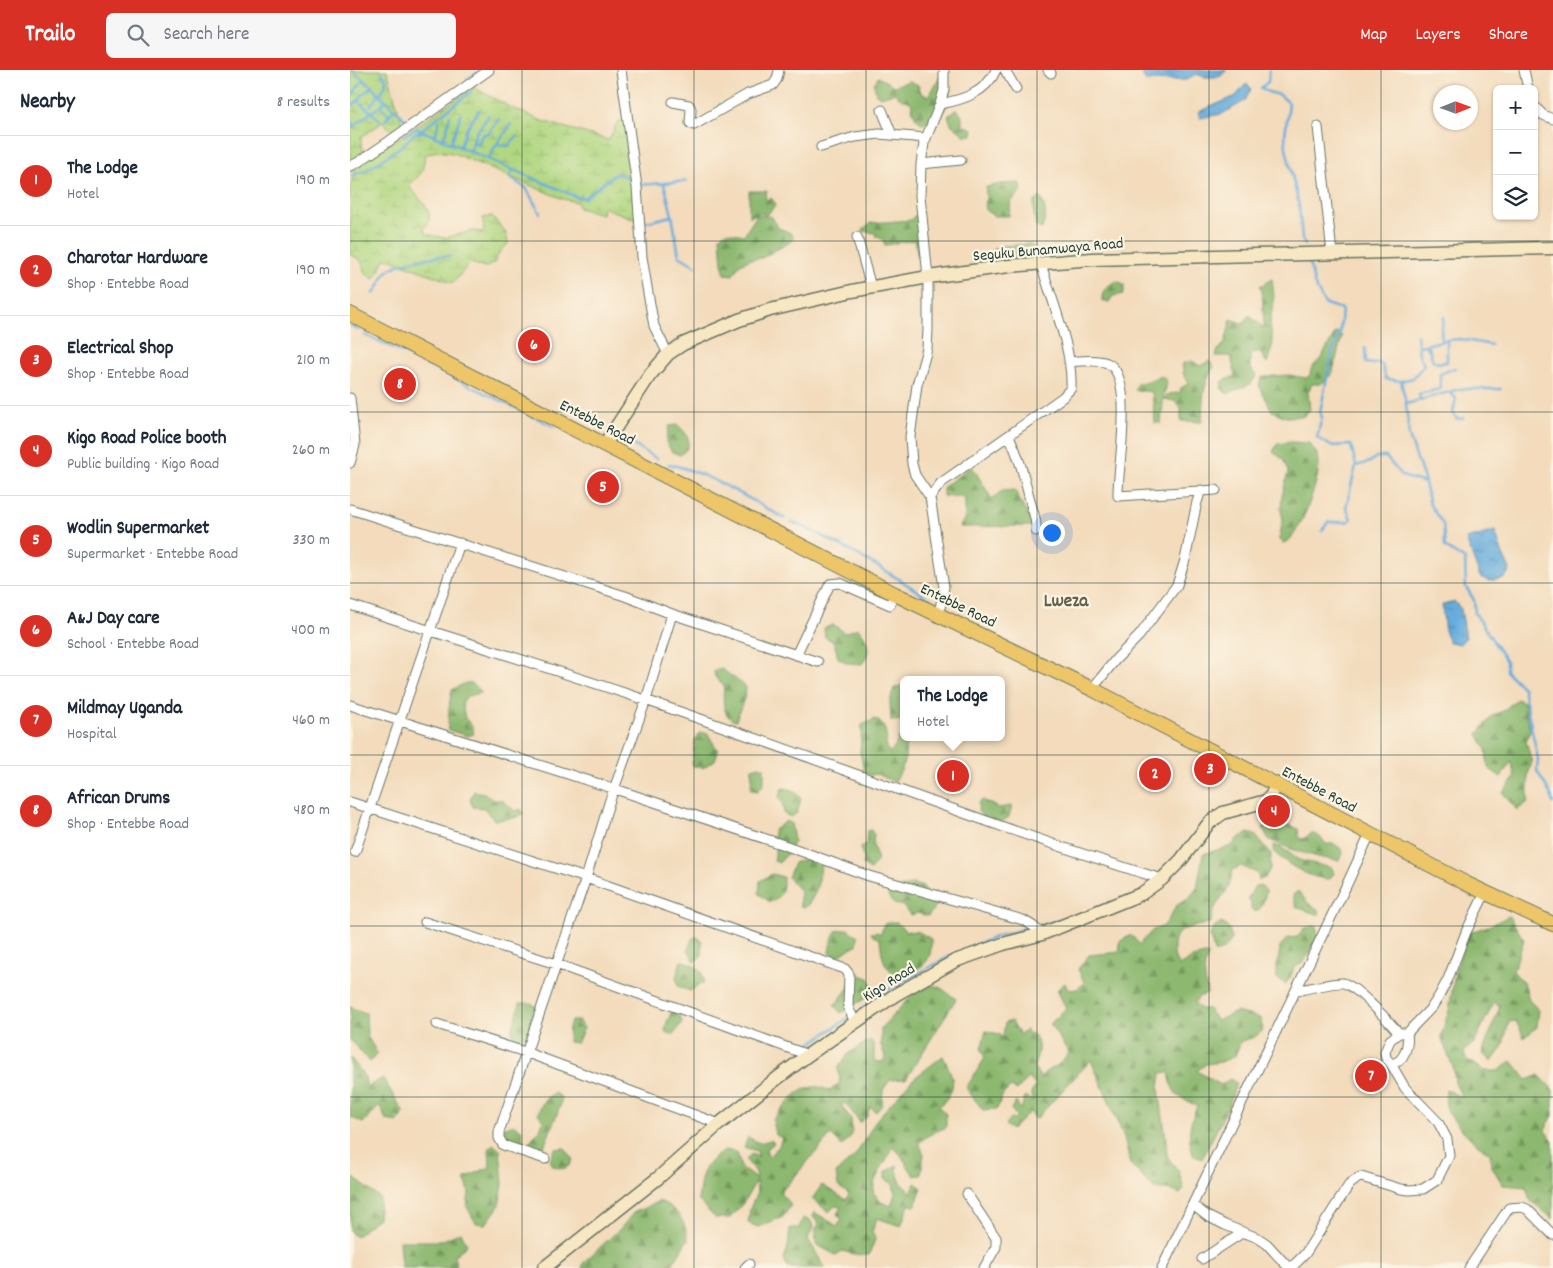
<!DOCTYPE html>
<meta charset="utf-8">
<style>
:root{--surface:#fff;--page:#f6f6f7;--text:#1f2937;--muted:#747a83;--line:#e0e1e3;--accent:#d93025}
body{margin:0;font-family:Dekko,sans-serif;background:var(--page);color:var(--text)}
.controls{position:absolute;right:15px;top:15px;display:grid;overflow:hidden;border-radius:8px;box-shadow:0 1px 4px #0004}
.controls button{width:45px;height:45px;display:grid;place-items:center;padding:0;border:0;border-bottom:1px solid var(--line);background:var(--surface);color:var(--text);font:25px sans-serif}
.compass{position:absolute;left:1083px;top:15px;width:45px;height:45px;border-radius:50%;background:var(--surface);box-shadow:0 1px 4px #0004;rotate:89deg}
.you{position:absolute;left:701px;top:462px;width:18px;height:18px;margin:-12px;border:4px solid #fff;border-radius:50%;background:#1a73e8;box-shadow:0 0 0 8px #1a73e833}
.badge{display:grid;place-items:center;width:32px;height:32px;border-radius:50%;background:var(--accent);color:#fff;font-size:16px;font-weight:700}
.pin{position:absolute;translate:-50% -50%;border:2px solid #fff;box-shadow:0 1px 5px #0006}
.popup{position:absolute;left:550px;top:606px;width:105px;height:65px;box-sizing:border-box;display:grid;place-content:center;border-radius:8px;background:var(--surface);filter:drop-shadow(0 1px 4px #0005);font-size:16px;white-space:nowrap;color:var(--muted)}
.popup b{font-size:19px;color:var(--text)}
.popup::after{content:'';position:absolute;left:50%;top:100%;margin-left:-10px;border:10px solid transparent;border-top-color:var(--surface)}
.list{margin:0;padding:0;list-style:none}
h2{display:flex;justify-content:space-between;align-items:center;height:65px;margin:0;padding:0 20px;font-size:21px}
h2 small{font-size:16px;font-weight:400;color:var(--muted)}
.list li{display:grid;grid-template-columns:32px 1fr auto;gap:15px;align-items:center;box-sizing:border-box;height:90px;padding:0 20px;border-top:1px solid var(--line)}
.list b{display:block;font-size:19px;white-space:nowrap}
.list p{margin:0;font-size:16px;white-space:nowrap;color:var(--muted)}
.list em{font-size:16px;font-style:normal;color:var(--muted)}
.icon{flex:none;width:28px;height:28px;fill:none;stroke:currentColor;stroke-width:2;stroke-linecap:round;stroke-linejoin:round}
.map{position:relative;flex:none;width:1203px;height:1198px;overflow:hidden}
header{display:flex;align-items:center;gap:30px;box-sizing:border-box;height:70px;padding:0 25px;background:var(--accent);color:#fff}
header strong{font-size:24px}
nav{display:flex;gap:28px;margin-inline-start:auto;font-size:18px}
.search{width:350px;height:45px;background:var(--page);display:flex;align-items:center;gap:12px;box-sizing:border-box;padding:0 18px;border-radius:8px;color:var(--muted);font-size:19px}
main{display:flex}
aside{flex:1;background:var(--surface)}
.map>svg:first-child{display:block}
.forest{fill:url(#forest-firs);stroke:#567a52}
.wetland{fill:url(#wetland-marsh);stroke:#688a5a}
.water{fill:url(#water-ripples);stroke:#427488}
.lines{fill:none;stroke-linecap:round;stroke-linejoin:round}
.stream{stroke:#66acdc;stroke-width:2.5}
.street-casing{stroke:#697464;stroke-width:11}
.secondary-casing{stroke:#697464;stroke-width:15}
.primary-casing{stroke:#697464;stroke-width:16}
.street{stroke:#fff;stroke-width:9}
.secondary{stroke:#f7e8c3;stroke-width:12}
.primary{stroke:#ecc669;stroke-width:14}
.grid{fill:none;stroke:#1f3d34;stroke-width:1;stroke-opacity:0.55}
.labels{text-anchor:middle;stroke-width:4.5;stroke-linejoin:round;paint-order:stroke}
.street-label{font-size:16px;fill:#1f3d34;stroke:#fcf5e5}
.quarter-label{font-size:19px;font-weight:bold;fill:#63624a;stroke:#fcf5e5}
</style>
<header>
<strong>Trailo</strong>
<div class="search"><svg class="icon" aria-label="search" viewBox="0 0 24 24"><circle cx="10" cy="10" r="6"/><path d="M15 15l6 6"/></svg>Search here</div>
<nav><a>Map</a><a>Layers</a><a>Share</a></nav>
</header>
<main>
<aside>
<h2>Nearby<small>8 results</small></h2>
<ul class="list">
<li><span class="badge">1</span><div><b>The Lodge</b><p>Hotel</p></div><em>190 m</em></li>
<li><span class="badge">2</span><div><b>Charotar Hardware</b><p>Shop · Entebbe Road</p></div><em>190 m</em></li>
<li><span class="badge">3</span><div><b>Electrical Shop</b><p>Shop · Entebbe Road</p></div><em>210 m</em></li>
<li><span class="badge">4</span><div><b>Kigo Road Police booth</b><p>Public building · Kigo Road</p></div><em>260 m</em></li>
<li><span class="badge">5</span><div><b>Wodlin Supermarket</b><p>Supermarket · Entebbe Road</p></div><em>330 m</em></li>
<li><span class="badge">6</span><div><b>A&amp;J Day care</b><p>School · Entebbe Road</p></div><em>400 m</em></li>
<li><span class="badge">7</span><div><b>Mildmay Uganda</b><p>Hospital</p></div><em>460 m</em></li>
<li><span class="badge">8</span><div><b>African Drums</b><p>Shop · Entebbe Road</p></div><em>480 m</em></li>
</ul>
</aside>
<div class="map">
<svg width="1203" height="1198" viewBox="0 0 1203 1198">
<defs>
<pattern id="forest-firs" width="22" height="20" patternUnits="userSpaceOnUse" patternTransform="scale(1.25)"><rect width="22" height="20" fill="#8cb86f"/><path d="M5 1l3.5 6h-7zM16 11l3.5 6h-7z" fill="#72975c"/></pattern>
<pattern id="wetland-marsh" width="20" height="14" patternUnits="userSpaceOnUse" patternTransform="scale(1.25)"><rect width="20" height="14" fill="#b1d781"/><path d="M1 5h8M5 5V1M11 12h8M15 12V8" fill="none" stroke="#98b970"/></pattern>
<pattern id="water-ripples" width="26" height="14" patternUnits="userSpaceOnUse" patternTransform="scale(1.25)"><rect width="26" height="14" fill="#66acdc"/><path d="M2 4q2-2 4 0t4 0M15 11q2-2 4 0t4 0" fill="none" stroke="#538db3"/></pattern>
</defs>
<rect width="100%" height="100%" fill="#fcf5e5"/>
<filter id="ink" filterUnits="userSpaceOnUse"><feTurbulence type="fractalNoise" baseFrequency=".02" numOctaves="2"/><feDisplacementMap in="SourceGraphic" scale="10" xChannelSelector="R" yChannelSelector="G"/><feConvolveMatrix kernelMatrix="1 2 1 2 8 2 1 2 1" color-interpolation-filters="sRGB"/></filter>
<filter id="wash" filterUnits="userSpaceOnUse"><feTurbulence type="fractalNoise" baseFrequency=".0096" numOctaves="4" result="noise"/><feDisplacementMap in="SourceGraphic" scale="20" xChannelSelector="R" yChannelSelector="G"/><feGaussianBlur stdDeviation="1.12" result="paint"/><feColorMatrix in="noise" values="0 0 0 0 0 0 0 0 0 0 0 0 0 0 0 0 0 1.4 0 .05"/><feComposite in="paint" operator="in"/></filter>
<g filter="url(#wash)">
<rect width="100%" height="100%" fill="#f3dbbc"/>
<!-- forest -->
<path class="forest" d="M591,5C599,23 600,31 591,48L573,54C564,49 563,42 561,32L551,29L544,23L531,27L526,24L524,14L528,7L544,16L560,11L568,15L572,24L579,26Z
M607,39L612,46V55L623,59L622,65H614L601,54L598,46Z
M670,113L672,120L661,132L659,146H644L635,140L636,117L651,114Z
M399,121H417L415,128L418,130L421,128L426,134L417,145L410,143L399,147Z
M690,127C697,137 696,148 692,159L686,157L684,146V132Z
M407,145L422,147L428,158L439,162L444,168L440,172L412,188L401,189L390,194L383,205L375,204L372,194L370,166L377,162L394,165Z
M564,146H569L568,150L571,158L570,186L568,188L565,170L535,175L533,170L526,166L525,163L513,161L514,158L521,153L562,150Z
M679,174L686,178L685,188L642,193L640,188L643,179L652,176Z
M922,209L924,226L920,254L923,274L917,293L909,281L900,285V297L906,306L901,314L877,324L871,318L873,311L885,306L881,286H866L868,280L875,273L881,249L894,254L899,245L914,258L912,222L910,216Z
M767,211L774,214V224L763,226L759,232L752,231C751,220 758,215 767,211Z
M986,262L992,266L982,305L971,314H962L958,322L960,340L954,346L936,347L922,341L909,315L912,307L939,305L956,308L960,305L961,299L971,288Z
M842,291L850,296L859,291L864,297C852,316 853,330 852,352L831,351V337L824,331L814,329L818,324L830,323L831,318L839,313L834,306L832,294Z
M812,306L817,311L816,318L814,323L811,353H805L802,322L785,320L787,313L795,312Z
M328,355C339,365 344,375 330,385L322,382L316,372L319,356Z
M941,372L959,373C963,378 968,384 969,390C971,406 952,458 940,469C938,471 936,472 933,473L929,469L933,450L931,440L932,426L938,402L933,389L923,382L927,374Z
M622,396L642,429L652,421L665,420L675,441L682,444L683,451L681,456L610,457L615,447V428L593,426V417Z
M483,555L489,558L494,563L508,558C518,568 522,583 512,594L497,593L488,588L484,572L475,567L474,558Z
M372,599L396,617C396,627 389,640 386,651C371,647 373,628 374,615L365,607L364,601Z
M115,613H122L130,621L131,623L117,626L112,633L115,648L122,656L124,664L117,666L98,660C98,647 99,633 102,620Z
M554,615V650L541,651L540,631L544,618Z
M1167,629L1174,632L1180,660L1176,672L1182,692L1178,705V732L1167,740L1153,723L1165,707L1161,692L1151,707L1138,698L1136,679L1128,664L1143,645L1153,641Z
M525,649C537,655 537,665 536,678L540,682L545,677L548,668L555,667L558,673L555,677C557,689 551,703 544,712L527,704L520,705L514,702L510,682L512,655Z
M350,662L358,664L368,681L365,690L353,698L343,696L342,693L345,670Z
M409,696L414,698V714L408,721L401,720L402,698Z
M432,718C441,718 446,721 451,729L447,743L441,747L434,744L433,734L429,727Z
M124,721L134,723L144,730H152L165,741L171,739L173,744L164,748L144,750L134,738L123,737L120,730Z
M633,730L648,738L662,736L659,747L651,752L632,746L628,741L629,732Z
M927,749L948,759L949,768L953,769L962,763L969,766L976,774H984L992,779L993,784L989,790C976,791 930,777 919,769C917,767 914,761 913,759L917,750Z
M436,751L441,753L444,771L438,783L429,793L424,791C427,779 423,771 424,760Z
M521,760L524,765L523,775L528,790L520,800L513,795L514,789L510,778L516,774L517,761Z
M898,763L905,765L921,784L920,799L915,808L909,810L907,803L891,796L883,800C881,806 880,814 877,820C870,830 862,838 861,852C845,859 823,854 824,878C824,886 825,890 829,896L842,888L859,884C851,900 856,907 857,924L848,927L845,933L851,939H859L867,951L886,942L910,948L913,960L905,967L891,971L885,986L871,992L856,994L847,1001L871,1015L880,1009L886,1013L879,1035L852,1089L843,1085C837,1064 839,1056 847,1036C825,1025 823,1026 819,1002L811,1003L809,1019L816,1069L817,1086L829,1102L834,1119L830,1124L818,1119H804L780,1094L774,1067L741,990L686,1049L680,1042L662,1060L655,1055L661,1048L664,1049L667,1047L661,1039L666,1032L671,1040L675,1026L683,1031L681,1023L686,1016L679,1008L666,1020L661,1017L653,1024L647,1039L633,1040L616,1018L635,988L631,979L636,961L649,964L657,972L653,966L655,953L662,951L670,965L676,960L679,964L682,963C692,974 688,983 684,997L691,1008L695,1002L708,995L719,983L700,954L716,938L707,920L715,913L718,920L727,919L734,912L728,899L739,885L770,882L769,872L781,865L789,874L803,860L814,856L827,835L838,829L847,818L853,784L882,776L887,769Z
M924,775L932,778L949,790L982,798L984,804L979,809C960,809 936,794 923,781Z
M455,789H461L471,794C470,808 466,830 454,838L450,836V821L438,807L444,793Z
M422,804L433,807C433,821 433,825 420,832L409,824L410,811Z
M563,814L574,817L580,829L585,821L593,831L589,833L578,846L568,843L560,845L553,836L544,834L538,826L540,820Z
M911,815L916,821C915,829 912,838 906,842L901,839V833L898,828L905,816Z
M948,821L959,834L968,839L970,843L969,845L946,837L943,825Z
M1159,846L1174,870L1163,901L1175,915L1179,930L1189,940L1187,957L1174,968L1166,951L1159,952L1152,978L1142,991L1132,984L1150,936L1144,932L1124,973L1114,981L1116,989L1135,1001H1148L1162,991L1177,1010L1189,1005L1203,1020V1046L1195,1059L1203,1071V1149L1180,1130L1176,1117L1153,1115L1141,1095L1140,1083C1127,1076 1099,1050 1096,1036C1095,1031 1096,1024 1096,1019L1112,1028L1105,1013L1103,997L1091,967L1099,940L1105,902L1118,863L1141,855Z
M541,852H546L556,861L569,862L581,869C583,896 570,897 549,907C532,897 532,886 530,869L523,866L521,863L527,862L531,864L534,854Z
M872,853L879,858L882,869C877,876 874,883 864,882L860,865L864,857Z
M966,856L968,865L960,883L953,892L944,898L940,908L935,914L926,907C925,896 930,887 930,876L938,868L948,867L954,858Z
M497,859L508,866L507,875C497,878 492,887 482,888L479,882L481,871L486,861Z
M347,866L352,871V885L345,892L338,880L342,869Z
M331,891C342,893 354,899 354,912L340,921L328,916L326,907Z
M510,905L519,908L523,918L521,925L491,943L484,935C494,926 499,914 510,905Z
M583,915L591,918L606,929L556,1009L540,1010L533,1020L532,1035L526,1042L520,1037L517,1047L510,1052L495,1033L491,1035L501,1049L502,1065L492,1076L481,1065L430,1123L441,1135L433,1147L408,1157L398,1153L400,1139L407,1122L406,1111L394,1132L380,1148H365L348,1130C352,1102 351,1096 375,1080L387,1082L391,1098L406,1109V1102L396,1090L401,1084L409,1087L407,1081L394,1077L398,1067L409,1073L421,1070L424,1073L416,1080L419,1086L429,1076L432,1068L426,1065L423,1050C433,1037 449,1014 469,1017C472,1017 477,1020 480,1021L490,1012L488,998L499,983L520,970L524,975V991L531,992L536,989L531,975V958L564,923Z
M170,933H181L189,938L183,953L171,972L164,969L162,961Z
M0,937L16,943L17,966L27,983L20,992L0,970Z
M322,941L329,943L332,952L325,963L320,965L315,961L317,952Z
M221,951H230L234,958L227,973L218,972L219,957Z
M593,986C604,1009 609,1017 589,1037L596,1044V1057L577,1066L569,1073L574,1084L571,1105L564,1106L551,1085L543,1077L525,1110L523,1122L531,1132L541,1136L545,1123L543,1114L535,1109V1102L547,1095C547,1108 551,1114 561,1123L565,1113L572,1118L565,1136L559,1135L551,1156L527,1148L522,1162L526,1167L519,1185H508L492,1181L486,1185L467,1175L464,1162L469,1154L463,1147L464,1142L487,1156L492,1150L487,1144L491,1137L485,1136L479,1142L462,1129L472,1115L496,1130L499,1124L488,1116L486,1103L505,1086L527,1049L563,1009Z
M0,987L15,1007L17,1017L33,1008L54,1043L47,1052L36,1050L30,1036L13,1053L0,1047Z
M204,1023L211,1027V1034L192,1082L182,1080L178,1073L190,1060L193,1051L188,1043L194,1030Z
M165,1055L172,1061L173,1072L169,1075H164L153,1068L154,1057Z
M143,1074L150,1080L153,1114L149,1136L136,1154L126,1153L117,1137L119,1123L115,1108L140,1097L139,1079Z
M215,1078L223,1089L220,1095L213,1099L203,1096L200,1090L205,1079Z
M4,1108L30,1128L28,1148L5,1167L0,1161V1112Z
M309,1131C327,1138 335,1150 338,1169L320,1198H232L234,1192L271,1158L283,1143Z
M453,1148L461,1151L463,1157L458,1169L475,1198H438L434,1189L438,1177L440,1158H449Z
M111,1162L117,1175L104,1186L107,1198H51L49,1171H91Z"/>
<!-- wetland -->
<path class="wetland" d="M0,0H37L53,56L45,64L33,52L11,67V74L15,85L0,93Z
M123,17L162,38L192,51L259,70L268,51L276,50L287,150L253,137L252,144L229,138L227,132L213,129L103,83L86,81L75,85L72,102L59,116C67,128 90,143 74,158L76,164L95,168L122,161L134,162L133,148L142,146L156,163L158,174L150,181L144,193L136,197L120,193L103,213L36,188L24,209L16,204C13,193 11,188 0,185V116L5,100L0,102V99L67,56Z"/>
<!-- water -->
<path class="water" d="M791,0H877L870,7H854L846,4L836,10L795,11Z
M898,14L901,19L895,31L872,44L850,48L848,42L886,26L895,15Z
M1145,461L1153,485L1160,499L1155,508L1139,511L1130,507L1116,469Z
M1105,532L1111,539L1116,568L1110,574L1099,572L1095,564L1092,535Z"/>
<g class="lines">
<!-- stream -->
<path class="stream" d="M2,0L22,17L58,52L56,54
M919,0L918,12L911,18L918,22L930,25L939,33L935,65L936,78L949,136L952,169L955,175
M117,9L131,0
M0,11L1,12
M0,28L13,10
M35,30L31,36L39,45
M8,31L14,23L22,17
M0,32L3,35L8,31L21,42L3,57L0,50
M20,36L35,17L36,9L32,3
M30,50L21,42L31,36
M35,51L44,39
M68,59L227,127L234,128L264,105L270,104L279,108L280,114L284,115
M71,60L121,22
M54,66L64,59H69
M85,67L89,51
M93,70L97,60L100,45
M123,72L128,74L132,65L139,63L149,49
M101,73L111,44
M148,75L158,76L167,66
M110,76L117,58L129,40
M120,81L126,63L139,45
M139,88C144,76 154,66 161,54
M162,99L160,108L176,118L190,143
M0,106C16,103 54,76 65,63L74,62
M314,113L322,145L329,186L346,196
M290,115L337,111
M296,152L322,146
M959,192L965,216L975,234L992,239L990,262L982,284L970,342L972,347L967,368L981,376L1001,375L1006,396L1020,392L1026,387H1036L1052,406L1075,413L1080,435L1093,454L1095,477L1115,490L1116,517L1124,530L1125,543L1156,591V601L1173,618L1188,689L1187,701L1201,725L1203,733
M23,224C31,216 31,206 38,201C50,191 84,186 100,186
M0,256L9,260
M15,265L62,286
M1092,271L1091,261L1094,247
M1075,275L1097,270L1110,269L1141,275
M1068,276L1075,275L1079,279L1083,291L1089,293L1097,292V270
M1015,278L1016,293L1024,294L1028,293L1032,295L1036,309L1051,311
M71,292L205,357
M1099,322L1106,328L1103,343L1107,349L1113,348
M1070,329L1069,324L1090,319V304L1105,298
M1056,334L1051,311L1063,308L1074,295L1069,284L1067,265
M278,370L282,374L307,389
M319,394C359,403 397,428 434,448
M1075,412L1059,366L1056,334L1110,319H1151
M442,452C493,474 541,503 587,534
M972,461L978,452H998L1001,449L996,437L1006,396
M690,856L713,849
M619,878L648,866L677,858
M505,944L539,919L606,883
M458,975L500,947"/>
</g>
</g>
<g filter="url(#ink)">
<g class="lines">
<defs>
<path id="street" d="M271,0L287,117L292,187L298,223L304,256L318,284
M655,0L666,19
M698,0L701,3
M1174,0L1178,19
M323,32L339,35L341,39L340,53L344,55L398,24L423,15L427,9L429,0
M590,34C612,30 636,23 646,0
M1184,36L1193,45L1203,49
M532,40L542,65
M968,57L982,183
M471,77L505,67L529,64L576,68
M571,94L611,90
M0,96L7,93L38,72L139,0
M507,167L521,217
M719,292C731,291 746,289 757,293C786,305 767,399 768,426L866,420
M0,328L5,375L0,393
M659,366C670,388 675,411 681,434C684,446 687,449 686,461
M580,427L591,413L713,327L721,318C723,280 702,231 691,194
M0,439L275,526L322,544L468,592
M0,535C98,567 197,597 295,630C468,688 638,756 812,809
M589,544L594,517L580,427L565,405L562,394L560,367L567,315L577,279L578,259V207L570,126L571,94L574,73L590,34L594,20V0
M446,585L480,514L490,513L540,535L545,524
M742,619L766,589L789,566L827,515L835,490L847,432L851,420
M0,635L265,719L437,776L519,806L673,850L683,856L692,864
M0,732L236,808L495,899L499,904L498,937L505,952
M5,782L110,473
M75,852L206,894L458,985
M946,921C955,919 986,912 993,913C1006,915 1039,952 1049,963
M87,954L175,982L369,1054
M1057,963C1059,975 1055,992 1041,994L1036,988L1035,982L1040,970L1049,963H1057L1082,937L1089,926L1098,909L1116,862L1135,823
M195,1089L153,1075L149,1068V1062L236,808L259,733L296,630L322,544
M617,1124L646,1168V1177L634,1198
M843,1135L857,1146L875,1155L908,1168L917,1174L939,1198
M852,1189L892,1163
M395,1198L399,1194
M812,1198L998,812L1020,764
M941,1198L955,1184L999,1115L1008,1108L1011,1107L1051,1119L1059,1120L1073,1119L1087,1110L1099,1086L1097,1069L1088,1052L1055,1018L1041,994
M1119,1198L1159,1138L1172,1137L1177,1139L1203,1165"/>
<path id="secondary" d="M255,374L300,305L318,284L333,274L389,250L420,240L502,221L578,207L659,196L742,189L1203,178
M194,1198L308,1108L369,1054L425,1010L458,985L545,925L605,891L653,874L692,864L791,824L812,809L831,790L859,753L873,743L916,731L921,726L927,714"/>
<path id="primary" d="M0,244L545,524L742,619L1117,814L1203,854"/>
</defs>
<!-- street casing -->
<use href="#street" class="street-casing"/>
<!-- secondary casing -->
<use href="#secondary" class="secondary-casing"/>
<!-- primary casing -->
<use href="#primary" class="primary-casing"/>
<!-- street -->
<use href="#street" class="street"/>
<!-- secondary -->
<use href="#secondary" class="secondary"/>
<!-- primary -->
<use href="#primary" class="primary"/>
</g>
</g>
<!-- grid -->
<path class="grid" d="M172,0V1198M344,0V1198M516,0V1198M687,0V1198M859,0V1198M1031,0V1198M0,171H1203M0,342H1203M0,513H1203M0,685H1203M0,856H1203M0,1027H1203"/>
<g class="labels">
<!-- street labels -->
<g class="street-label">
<text transform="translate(698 178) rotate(-5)" y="6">Seguku Bunamwaya Road</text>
<text transform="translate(248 351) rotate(27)" y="6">Entebbe Road</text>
<text transform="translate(609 534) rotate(26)" y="6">Entebbe Road</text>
<text transform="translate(970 718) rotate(28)" y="6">Entebbe Road</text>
<text transform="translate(538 911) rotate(-32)" y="6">Kigo Road</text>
</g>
<!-- quarter labels -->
<g class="quarter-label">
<text x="716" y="536">Lweza</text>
</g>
</g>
</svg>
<div class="controls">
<button>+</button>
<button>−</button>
<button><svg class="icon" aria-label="layers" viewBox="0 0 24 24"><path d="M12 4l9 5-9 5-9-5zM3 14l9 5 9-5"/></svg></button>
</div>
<svg class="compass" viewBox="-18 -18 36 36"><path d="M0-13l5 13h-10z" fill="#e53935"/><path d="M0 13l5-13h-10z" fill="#747a83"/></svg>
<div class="you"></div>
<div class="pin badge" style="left:603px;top:706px">1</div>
<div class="popup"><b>The Lodge</b>Hotel</div>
<div class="pin badge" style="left:805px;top:704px">2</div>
<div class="pin badge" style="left:860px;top:699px">3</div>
<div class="pin badge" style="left:924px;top:741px">4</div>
<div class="pin badge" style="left:253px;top:417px">5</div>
<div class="pin badge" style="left:184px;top:275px">6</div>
<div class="pin badge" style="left:1021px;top:1006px">7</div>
<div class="pin badge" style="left:50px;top:314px">8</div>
</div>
</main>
